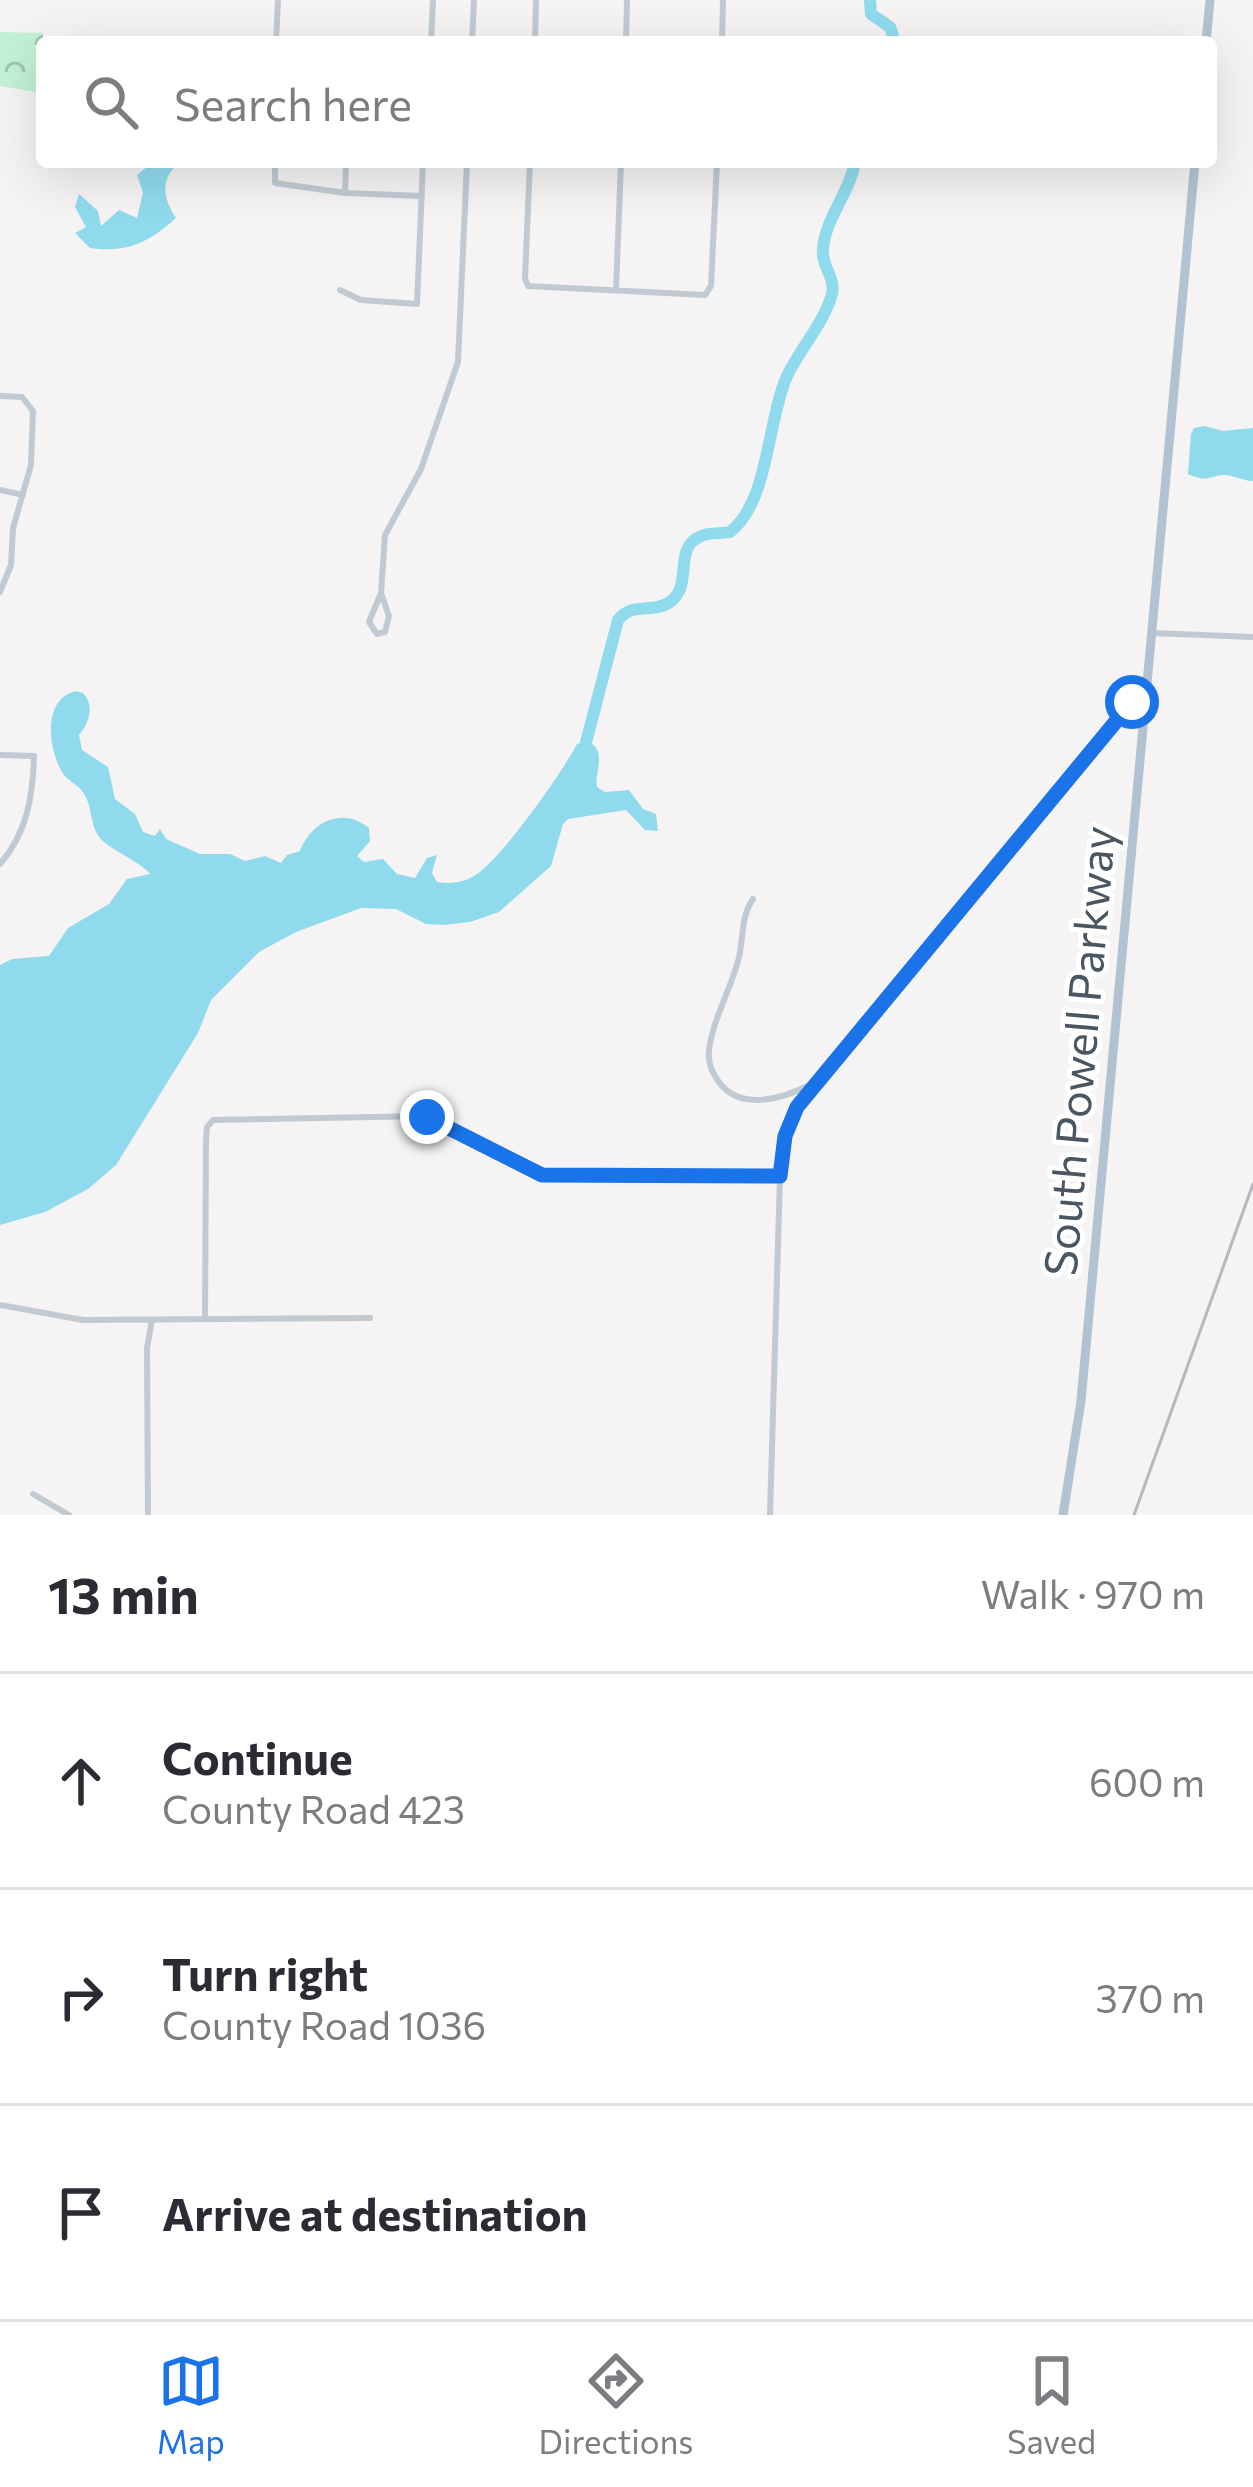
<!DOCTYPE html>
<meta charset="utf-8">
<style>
:root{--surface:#fff;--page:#f7f7f7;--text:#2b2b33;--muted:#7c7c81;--line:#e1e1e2;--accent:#1a73e8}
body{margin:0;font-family:Commissioner,sans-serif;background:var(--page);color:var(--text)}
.stop{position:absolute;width:36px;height:36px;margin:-27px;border:9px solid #1a73e8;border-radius:50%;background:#fff}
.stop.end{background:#1a73e8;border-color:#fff;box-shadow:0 3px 12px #0008}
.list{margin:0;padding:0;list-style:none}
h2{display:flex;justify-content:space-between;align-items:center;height:156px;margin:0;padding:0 48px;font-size:51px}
h2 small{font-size:39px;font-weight:400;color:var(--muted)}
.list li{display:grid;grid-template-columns:78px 1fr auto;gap:36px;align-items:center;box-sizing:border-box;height:216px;padding:0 48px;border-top:3px solid var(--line)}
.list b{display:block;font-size:45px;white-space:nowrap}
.list p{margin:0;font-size:39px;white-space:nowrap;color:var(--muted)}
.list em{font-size:39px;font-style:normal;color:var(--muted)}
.icon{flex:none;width:66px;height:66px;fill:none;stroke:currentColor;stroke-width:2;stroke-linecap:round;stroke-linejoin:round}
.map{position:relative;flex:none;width:1253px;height:1515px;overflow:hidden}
.search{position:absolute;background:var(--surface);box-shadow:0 12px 48px #0002;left:36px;right:36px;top:36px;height:132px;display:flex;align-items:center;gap:30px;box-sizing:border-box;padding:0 42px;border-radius:12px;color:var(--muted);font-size:45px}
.sheet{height:804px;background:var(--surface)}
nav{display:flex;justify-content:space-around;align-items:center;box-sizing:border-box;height:168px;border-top:3px solid var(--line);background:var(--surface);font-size:33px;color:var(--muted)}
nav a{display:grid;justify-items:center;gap:6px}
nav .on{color:var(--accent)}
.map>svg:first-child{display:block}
.park{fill:url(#park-crowns)}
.water{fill:#90daee}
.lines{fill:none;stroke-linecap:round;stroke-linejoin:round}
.river{stroke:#90daee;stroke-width:12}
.minor{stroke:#c1cad2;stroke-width:6}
.primary{stroke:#b3c2d1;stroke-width:9}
.rail{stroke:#b5b8bd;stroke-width:3}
.route{stroke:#1a73e8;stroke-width:15}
.labels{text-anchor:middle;stroke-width:10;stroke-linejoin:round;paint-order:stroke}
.street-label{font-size:45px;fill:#4a5661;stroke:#fff}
</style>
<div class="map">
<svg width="1253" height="1515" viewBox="0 0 1253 1515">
<defs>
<pattern id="park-crowns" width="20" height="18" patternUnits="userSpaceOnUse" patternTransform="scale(3)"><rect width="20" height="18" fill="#c3f1d5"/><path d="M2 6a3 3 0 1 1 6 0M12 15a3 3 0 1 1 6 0" fill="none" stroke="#a0c6b0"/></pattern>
</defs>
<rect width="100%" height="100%" fill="#f5f3f3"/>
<!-- park -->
<path class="park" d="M0,32L43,33L42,93L0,86Z"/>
<!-- water -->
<path class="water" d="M153,162H181C159,177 163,199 176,218C149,243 126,253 90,248L75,233L86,227L75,207L79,194L98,211L101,226L119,210L137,218L143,193L137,175Z
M1205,426L1223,431L1253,428V481C1242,481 1234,475 1224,475C1208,476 1208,483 1188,474L1191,434L1194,428Z
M76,691L83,693C95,706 89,723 79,735L82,750L108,767L115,799L135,814L143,832L155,836L160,829L166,839L200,854H230L245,861L265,856L281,863L287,855L300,851C311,822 342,806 369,828L370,841L357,856L364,862L383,859L397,874L415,878L427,858L437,855L432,873L437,882C450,884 463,883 474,876C500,861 562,773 577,744L588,741C608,752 594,771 597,787L605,792L629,790L643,809L656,814L658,831L645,830L626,810L568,819L563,824L551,866L499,912L470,922L443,925L426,924L396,909L361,908L296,932L259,952L211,1000L198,1033L116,1165L88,1189L45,1212L0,1225V965L12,959L49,956L68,928L109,904L127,879L150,874C138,860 118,854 104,842C88,829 94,805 82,791C76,783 67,781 62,772C48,748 42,699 76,691Z"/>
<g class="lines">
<!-- river -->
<path class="river" d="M870,0L871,14L890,27L895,42
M583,754L618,620C633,601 653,614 670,602C694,585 672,548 701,536C710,532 721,534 730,532C769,502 767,421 787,376C800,349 824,323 832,294C836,278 821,266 823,249C825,219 850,192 855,162"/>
<!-- minor -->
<path class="minor" d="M276,42L278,0
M431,42L433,0
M472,42L474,0
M535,42L536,0
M626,42L627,0
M722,42L723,0
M275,162V183L345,193L421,196
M530,162L525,278L528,286L705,295L711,286L717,162
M345,193L346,162
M340,290L361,300L417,304L423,162
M616,290L621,162
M0,396L22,397L33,411L31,465L13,528L11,565L0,592
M0,490L23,495
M381,593L369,622L377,634L385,632L389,616L381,593L385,535L421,469L458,362L467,162
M1151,633L1253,637
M0,755L34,756C33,796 27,833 0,864
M753,899C740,918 744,940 738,961C730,991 713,1019 709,1050C708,1060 710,1068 715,1076C736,1114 782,1099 812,1084
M0,1305L83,1320L370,1318
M205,1319L206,1141L207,1127L213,1120L427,1116L542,1175L779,1176
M33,1494L69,1515
M148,1515L147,1348L152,1320
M770,1515L780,1176L790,1119L1132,702L1146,696"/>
<!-- primary -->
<path class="primary" d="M1206,42L1210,0
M1063,1515L1081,1401L1195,162"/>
<!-- rail -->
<path class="rail" d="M1134,1515L1253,1184"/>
</g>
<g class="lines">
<!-- route -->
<path class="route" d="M427,1117L542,1175L780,1176L785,1136L797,1107L1132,702"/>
</g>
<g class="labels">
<!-- street labels -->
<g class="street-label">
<text transform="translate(1080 1051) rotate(-85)" y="16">South Powell Parkway</text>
</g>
</g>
</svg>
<div class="stop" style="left:1132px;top:702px"></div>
<div class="stop end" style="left:427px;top:1117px"></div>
<div class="search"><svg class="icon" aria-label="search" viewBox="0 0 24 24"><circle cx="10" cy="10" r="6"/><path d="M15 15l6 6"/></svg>Search here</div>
</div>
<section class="sheet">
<h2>13 min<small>Walk · 970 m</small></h2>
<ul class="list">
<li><svg class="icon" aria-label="ahead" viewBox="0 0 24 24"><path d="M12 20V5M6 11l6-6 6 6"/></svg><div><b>Continue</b><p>County Road 423</p></div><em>600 m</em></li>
<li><svg class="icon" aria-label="right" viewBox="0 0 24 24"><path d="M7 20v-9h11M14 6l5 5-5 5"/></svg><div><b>Turn right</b><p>County Road 1036</p></div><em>370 m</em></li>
<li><svg class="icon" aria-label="arrive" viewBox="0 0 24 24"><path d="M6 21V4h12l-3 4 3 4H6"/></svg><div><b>Arrive at destination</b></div></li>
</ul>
</section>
<nav>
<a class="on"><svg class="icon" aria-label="map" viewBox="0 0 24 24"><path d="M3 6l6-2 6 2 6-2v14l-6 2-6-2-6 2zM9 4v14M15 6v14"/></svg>Map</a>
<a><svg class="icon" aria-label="directions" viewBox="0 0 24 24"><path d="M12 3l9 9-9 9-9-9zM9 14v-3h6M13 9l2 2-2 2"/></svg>Directions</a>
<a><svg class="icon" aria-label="saved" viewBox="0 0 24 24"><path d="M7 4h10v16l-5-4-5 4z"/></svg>Saved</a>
</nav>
